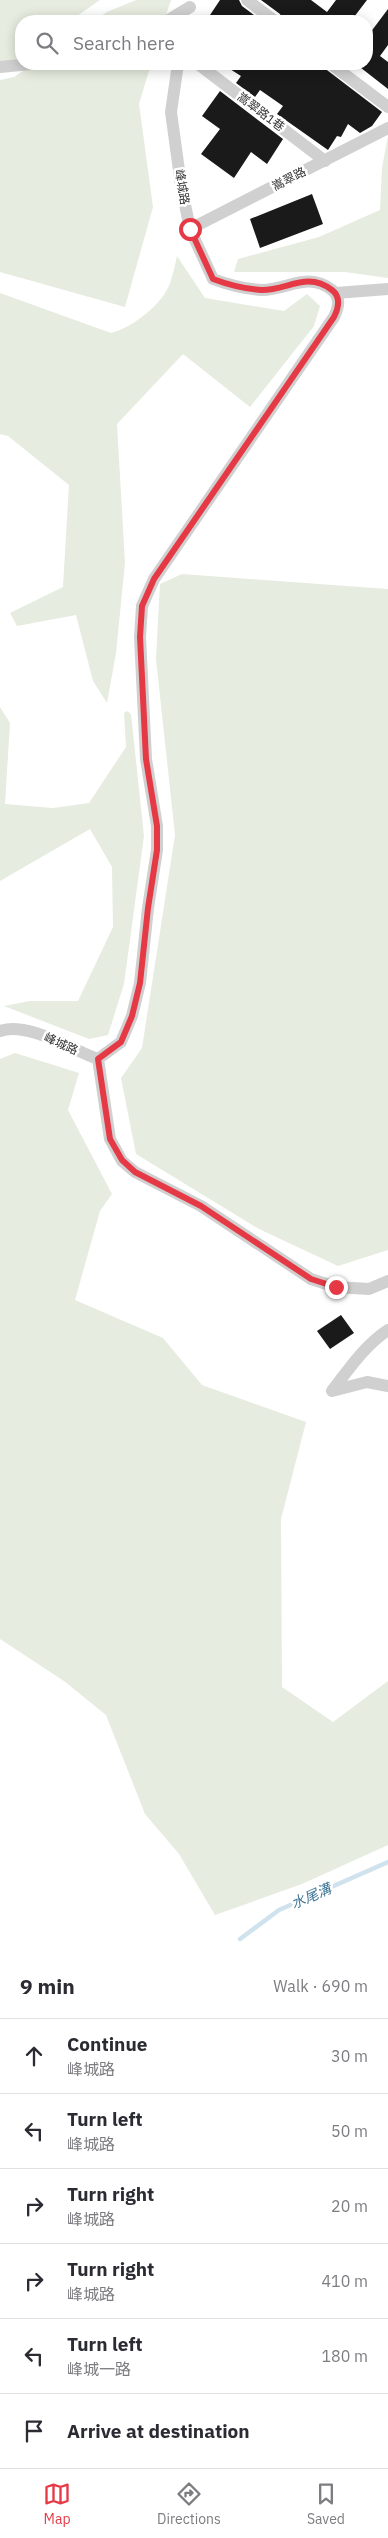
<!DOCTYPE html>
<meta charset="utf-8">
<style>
:root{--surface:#fff;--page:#f2f2f3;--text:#2b2b33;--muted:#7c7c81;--line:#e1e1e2;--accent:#e63946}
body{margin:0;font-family:"IBM Plex Sans","Noto Sans TC",sans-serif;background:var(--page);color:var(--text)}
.stop{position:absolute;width:15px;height:15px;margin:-11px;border:4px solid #e63946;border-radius:50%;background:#fff}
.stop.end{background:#e63946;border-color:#fff;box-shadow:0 1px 5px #0008}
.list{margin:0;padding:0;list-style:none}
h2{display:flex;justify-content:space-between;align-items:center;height:65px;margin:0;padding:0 20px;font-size:21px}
h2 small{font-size:16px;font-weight:400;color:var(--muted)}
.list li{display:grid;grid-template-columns:32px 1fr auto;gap:15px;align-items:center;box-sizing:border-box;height:75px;padding:0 20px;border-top:1px solid var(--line)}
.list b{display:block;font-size:19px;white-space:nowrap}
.list p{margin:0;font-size:16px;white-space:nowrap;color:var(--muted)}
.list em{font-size:16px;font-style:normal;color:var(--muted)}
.icon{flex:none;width:28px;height:28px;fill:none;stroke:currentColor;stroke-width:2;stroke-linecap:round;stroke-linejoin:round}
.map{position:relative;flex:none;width:388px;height:1953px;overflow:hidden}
.search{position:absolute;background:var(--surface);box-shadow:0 2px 12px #0003;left:15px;right:15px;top:15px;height:55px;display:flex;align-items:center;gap:12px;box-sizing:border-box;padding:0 18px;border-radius:20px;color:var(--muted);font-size:19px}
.sheet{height:515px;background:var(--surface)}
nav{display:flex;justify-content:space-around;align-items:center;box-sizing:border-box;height:70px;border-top:1px solid var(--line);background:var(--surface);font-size:14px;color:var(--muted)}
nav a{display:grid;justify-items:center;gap:2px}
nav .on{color:var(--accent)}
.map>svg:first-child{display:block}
.green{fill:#e6ecdf}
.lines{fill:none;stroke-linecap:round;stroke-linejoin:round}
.stream{stroke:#cfe2ee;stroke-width:4.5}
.building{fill:#1a1a1a}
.minor{stroke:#d0d0d0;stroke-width:12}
.route{stroke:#e63946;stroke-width:6}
.labels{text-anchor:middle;stroke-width:5;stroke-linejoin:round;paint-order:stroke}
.street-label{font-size:12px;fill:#333;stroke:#fff}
.water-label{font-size:14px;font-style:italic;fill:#3f7597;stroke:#fff}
</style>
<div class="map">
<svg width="388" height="1953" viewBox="0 0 388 1953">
<rect width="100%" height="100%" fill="#fff"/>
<!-- green -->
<path class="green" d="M0,0H100L70,21H21V56L12,63L0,62Z
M136,0H171L164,21H93L107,12Z
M33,64H151L139,104L153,207L125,307L0,272V80L14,77Z
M388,136V278L345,272H234L238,259L319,237L380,210L382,168Z
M177,256L205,298L284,311L307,294L320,306L314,326L250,407L183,354L117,424L125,563L116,653L107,703L93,681L76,615L17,626L10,613L63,587L69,485L8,436L0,434V293L111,333C132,328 163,304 170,283C173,275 175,265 177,256Z
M182,574L388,589V1250L338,1266L259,1229L136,1154L121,1078L142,1048L175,835L156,659L160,584Z
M0,707L10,723L5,804L53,808L89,803L126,747L124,713L127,711L131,714L144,836L124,984L108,1035L89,1039L4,1006L30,1001H78L113,927L112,867L90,829L0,881Z
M15,1053L79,1073L68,1110L112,1194L100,1211L75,1300L163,1338L202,1385L306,1422L281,1519L282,1687L333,1722L388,1681V1845L302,1884L215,1915L179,1854L145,1814L106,1715L64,1681L0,1639V1059Z"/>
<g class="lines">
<!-- stream -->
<path class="stream" d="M240,1939L279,1910L388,1862"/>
</g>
<!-- building -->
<path class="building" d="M220,0H239L242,6L262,21H206Z
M261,0H311L327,12L336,0H367L351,21H283L280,14Z
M388,9V45L380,56L388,62V89L356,64H367V37Z
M222,64H319L382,112L372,126L360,133L348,124L341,137L337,136L328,150L277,114L283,106L260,90L255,97L236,83L241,76Z
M220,91L283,139L267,164L251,152L234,178L201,154L220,129L202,116Z
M312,194L323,224L260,248L250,219Z
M341,1315L354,1333L330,1349L317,1331Z"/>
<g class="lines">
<!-- minor -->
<path class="minor" d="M247,0L275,21
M167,21L190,7
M198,64L325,161
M331,64L388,107
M0,67L31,64
M190,229L388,128
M336,293L388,289
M0,1031C27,1021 72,1050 98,1059L121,1042L132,1016L140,983L148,908L157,850V826L146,759L140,637L142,606L154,579L334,317C339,307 341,297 332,290C307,271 288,290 262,290C244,289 229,285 213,279L190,229L181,185L171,112L178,64
M98,1059L110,1139L122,1161L135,1172L201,1206L311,1279L336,1287L369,1289L388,1281
M388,1330C365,1345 349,1369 332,1391L367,1382L388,1386"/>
</g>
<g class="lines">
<!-- route -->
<path class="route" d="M190,229L213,279C229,285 245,289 262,290C288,290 307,271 332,290C341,297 339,307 334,317L154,579L142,606L140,637L146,759L157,826V850L148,908L140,983L132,1016L121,1042L98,1059L110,1139L122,1160L135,1172L201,1206L311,1279L336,1287"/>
</g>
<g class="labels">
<!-- street labels -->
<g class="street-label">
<text transform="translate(261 112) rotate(37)" y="4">嵩翠路1巷</text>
<text transform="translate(289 179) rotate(-27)" y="4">嵩翠路</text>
<text transform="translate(182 187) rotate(80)" y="4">峰城路</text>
<text transform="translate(61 1044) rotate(24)" y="4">峰城路</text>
</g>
<!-- water labels -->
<g class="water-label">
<text transform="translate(311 1896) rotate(-24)" y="5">水尾溝</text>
</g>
</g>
</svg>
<div class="stop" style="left:190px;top:229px"></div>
<div class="stop end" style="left:336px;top:1287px"></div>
<div class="search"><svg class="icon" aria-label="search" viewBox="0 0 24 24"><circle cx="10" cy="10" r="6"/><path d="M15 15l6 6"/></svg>Search here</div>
</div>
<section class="sheet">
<h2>9 min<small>Walk · 690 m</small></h2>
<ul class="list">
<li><svg class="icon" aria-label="ahead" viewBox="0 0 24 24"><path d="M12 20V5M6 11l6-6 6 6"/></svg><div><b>Continue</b><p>峰城路</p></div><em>30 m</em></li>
<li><svg class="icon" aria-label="left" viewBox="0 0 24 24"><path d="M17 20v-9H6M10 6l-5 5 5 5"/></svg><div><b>Turn left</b><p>峰城路</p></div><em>50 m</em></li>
<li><svg class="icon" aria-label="right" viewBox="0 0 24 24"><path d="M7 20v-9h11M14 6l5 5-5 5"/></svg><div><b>Turn right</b><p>峰城路</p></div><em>20 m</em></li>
<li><svg class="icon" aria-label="right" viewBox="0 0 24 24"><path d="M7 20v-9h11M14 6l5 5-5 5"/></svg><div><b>Turn right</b><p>峰城路</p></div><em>410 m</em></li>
<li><svg class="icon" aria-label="left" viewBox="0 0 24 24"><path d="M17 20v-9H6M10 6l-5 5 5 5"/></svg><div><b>Turn left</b><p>峰城一路</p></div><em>180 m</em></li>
<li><svg class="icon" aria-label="arrive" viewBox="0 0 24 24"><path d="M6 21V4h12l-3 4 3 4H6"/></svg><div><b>Arrive at destination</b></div></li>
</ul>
</section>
<nav>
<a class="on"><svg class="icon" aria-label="map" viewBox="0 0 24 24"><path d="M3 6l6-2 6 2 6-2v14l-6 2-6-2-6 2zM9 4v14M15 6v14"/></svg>Map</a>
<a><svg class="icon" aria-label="directions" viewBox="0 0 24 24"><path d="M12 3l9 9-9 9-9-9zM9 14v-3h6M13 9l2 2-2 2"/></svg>Directions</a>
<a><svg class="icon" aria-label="saved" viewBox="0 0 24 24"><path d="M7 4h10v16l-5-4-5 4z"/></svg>Saved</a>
</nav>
